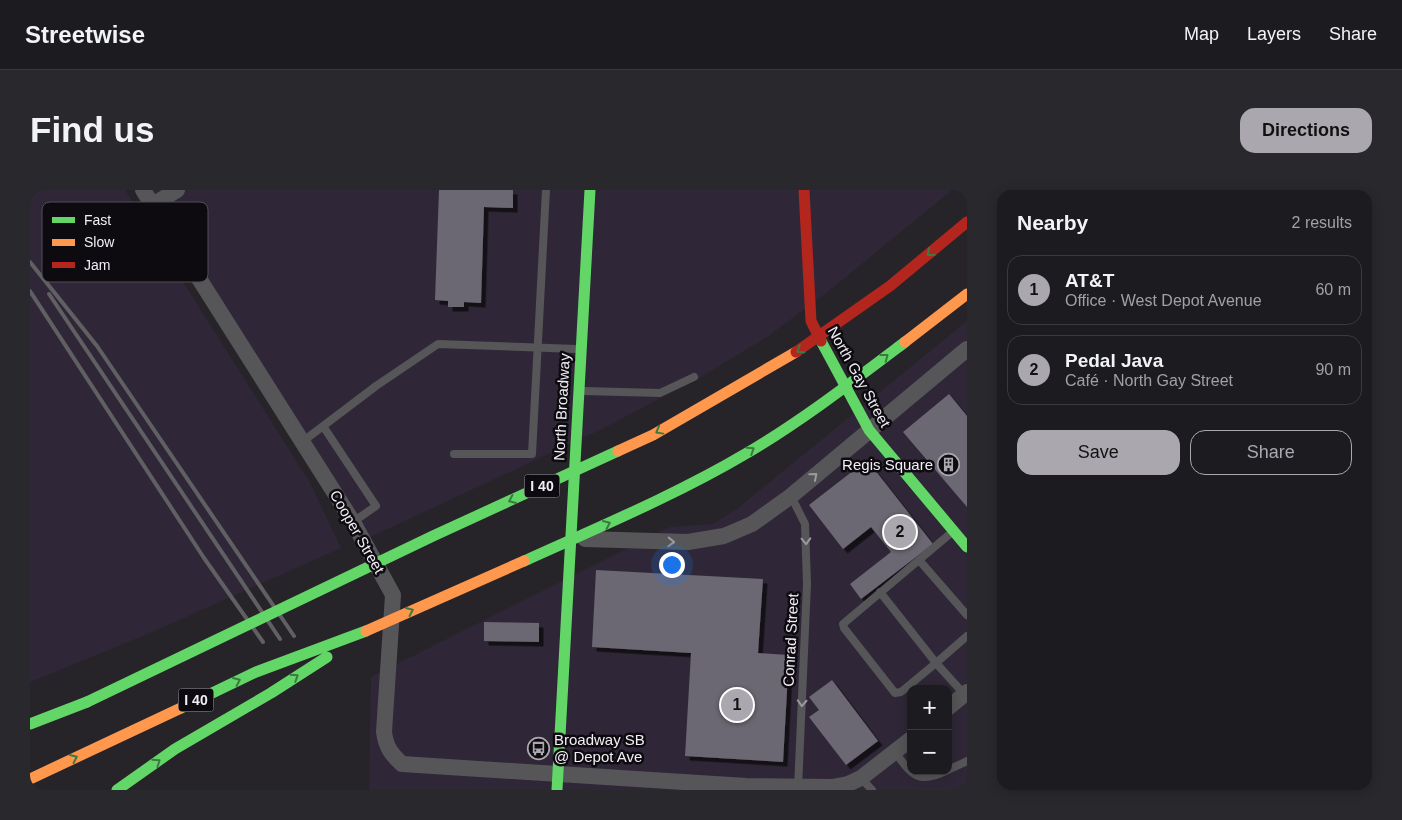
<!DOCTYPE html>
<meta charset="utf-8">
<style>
:root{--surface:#1c1b1f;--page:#29282c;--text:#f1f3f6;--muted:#a0a1a4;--line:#3a393d;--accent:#aaa7ae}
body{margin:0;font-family:Arial,sans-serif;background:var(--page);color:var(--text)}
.controls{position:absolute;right:15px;bottom:15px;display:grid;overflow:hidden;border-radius:10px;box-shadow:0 2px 12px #0003}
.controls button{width:45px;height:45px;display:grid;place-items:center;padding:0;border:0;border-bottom:1px solid var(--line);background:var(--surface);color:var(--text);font:25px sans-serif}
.you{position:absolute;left:641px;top:374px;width:18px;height:18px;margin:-12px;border:4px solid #fff;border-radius:50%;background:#1a73e8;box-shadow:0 0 0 8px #1a73e833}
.badge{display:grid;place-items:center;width:32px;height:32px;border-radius:50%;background:var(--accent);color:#111;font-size:16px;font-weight:700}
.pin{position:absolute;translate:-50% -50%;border:2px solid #fff;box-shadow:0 1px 5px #0006}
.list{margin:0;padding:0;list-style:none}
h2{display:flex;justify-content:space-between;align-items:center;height:65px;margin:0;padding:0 20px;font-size:21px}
h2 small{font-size:16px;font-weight:400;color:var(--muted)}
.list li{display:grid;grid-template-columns:32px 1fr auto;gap:15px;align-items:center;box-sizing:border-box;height:70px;margin:0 10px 10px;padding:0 10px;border:1px solid var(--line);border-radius:15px}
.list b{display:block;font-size:19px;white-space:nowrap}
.list p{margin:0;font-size:16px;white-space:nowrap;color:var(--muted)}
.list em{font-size:16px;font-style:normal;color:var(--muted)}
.actions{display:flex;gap:10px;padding:15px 20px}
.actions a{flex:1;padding:11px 0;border:1px solid var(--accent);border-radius:15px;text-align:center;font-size:18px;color:var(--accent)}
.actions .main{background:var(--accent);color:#111}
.map{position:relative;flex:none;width:937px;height:600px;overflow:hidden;border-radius:15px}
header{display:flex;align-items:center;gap:30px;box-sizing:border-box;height:70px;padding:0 25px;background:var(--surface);border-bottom:1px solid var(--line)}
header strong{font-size:24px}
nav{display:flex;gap:28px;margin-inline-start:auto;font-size:18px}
.intro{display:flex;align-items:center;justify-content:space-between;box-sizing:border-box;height:120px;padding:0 30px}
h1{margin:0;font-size:35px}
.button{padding:12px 22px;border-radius:15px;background:var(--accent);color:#111;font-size:18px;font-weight:700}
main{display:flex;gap:30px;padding:0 30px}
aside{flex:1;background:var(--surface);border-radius:15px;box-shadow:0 2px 12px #0003}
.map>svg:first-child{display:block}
.built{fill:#2f2737;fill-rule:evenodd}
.building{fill:#6c6773;filter:url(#shadow)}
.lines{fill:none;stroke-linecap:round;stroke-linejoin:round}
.lane{stroke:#565557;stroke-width:8}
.street{stroke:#565557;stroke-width:16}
.fast{stroke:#63d668;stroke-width:11}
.slow{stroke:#ff974d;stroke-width:11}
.jam{stroke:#b3261e;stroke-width:11}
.rail{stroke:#605f62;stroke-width:4}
.fast-bridge{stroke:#63d668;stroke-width:11}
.slow-bridge{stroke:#ff974d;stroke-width:11}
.jam-bridge{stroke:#b3261e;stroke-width:11}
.oneway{stroke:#3c7b40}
.oneway2{stroke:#9c9a9e}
.labels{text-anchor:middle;stroke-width:5;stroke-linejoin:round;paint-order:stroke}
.shield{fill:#0d0b10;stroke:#adaab0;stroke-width:1}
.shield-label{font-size:14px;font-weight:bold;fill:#f1eef5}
.street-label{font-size:15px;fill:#f1eef5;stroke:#0d0b10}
.poi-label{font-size:15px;fill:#f1eef5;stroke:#0d0b10;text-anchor:end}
.key{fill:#0d0b10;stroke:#514f55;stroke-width:1}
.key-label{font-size:14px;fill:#f1eef5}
</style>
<header>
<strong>Streetwise</strong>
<nav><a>Map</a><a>Layers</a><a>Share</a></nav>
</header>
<div class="intro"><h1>Find us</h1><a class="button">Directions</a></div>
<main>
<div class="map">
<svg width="937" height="600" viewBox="0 0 937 600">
<defs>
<filter id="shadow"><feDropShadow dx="4.5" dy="4.5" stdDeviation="0" flood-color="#0009"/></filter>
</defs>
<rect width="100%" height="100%" fill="#262429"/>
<!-- built -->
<path class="built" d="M0,0H95L280,293L311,358L120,443L0,492Z
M118,0H922L796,103L740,145L671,187L572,239L338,348Z
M937,131V600H339L341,487L640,337L683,334L708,318ZM881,499H918V581H881Z"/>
<!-- building -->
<path class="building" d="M409,0H483V18L454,17L451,113L434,112V117H418V111L405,110Z
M919,204L937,226V317L873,242Z
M837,270L903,354L831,409L820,394L861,362L841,337L813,359L779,315Z
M566,380L733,389L728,463L759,465L753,572L655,566L661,463L562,457Z
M454,432L509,433V452L454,451Z
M802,490L848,551L816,575L779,527L789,520L779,507Z"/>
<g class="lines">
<!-- lane -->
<path class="lane" d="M553,201L630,203L664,187
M293,236L346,316L323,332
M272,252L346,196L408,154L547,159
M424,264H502L516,0
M761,306L775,334L777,394L768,598
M921,343L813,434L814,438L865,503L871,502L906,473L934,504
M889,370L937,425
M850,402L906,473L937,446
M865,562C881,584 888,595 916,581
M918,580L937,571
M831,588L842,600"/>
<!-- street -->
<path class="street" d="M113,0L323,332L363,405L354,542C356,557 361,564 372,574L716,596L802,597L818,594L831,588L881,549
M123,15L147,0
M555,349L658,352L694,346L722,334L761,306L937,159
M918,518L937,502"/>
<!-- fast -->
<path class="fast" d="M791,151L839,240L937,357
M151,518L226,482L336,441
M0,534L57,512
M87,600L145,559L241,503L297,467
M527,600L560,0"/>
<!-- slow -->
<path class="slow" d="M0,589L151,518"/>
<!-- jam -->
<path class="jam" d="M774,0L781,131L791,151"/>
<!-- rail -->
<path class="rail" d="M0,72L67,156L264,446
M0,101L174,368L233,452
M19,104L250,449"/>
<!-- fast-bridge -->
<path class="fast-bridge" d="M494,371C569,337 646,305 717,263C770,232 826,189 875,152
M57,512L403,346L588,261"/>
<!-- slow-bridge -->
<path class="slow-bridge" d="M875,152L937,104
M588,261L623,245L766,162
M336,441L494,371"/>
<!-- jam-bridge -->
<path class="jam-bridge" d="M766,162L860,96L937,32"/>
</g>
<!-- one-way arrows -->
<defs><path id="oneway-chevron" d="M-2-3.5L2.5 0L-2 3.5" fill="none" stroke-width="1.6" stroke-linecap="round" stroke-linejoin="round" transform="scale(1.25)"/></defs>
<g class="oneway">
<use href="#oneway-chevron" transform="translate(900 63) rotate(140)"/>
<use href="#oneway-chevron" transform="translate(770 160) rotate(147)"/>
<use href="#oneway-chevron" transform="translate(855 167) rotate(-37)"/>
<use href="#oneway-chevron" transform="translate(629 241) rotate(151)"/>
<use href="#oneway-chevron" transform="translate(721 260) rotate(-33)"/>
<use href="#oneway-chevron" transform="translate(482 310) rotate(155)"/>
<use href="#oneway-chevron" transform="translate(577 334) rotate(-24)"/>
<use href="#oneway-chevron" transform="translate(380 421) rotate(-24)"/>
<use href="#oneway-chevron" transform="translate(265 487) rotate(-33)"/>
<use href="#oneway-chevron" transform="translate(207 491) rotate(-25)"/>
<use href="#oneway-chevron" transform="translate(44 568) rotate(-25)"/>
<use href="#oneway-chevron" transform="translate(127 572) rotate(-35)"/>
</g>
<g class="oneway2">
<use href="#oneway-chevron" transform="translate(784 286) rotate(-40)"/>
<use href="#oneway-chevron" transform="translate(776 351) rotate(88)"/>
<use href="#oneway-chevron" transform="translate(641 352) rotate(2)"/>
<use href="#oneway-chevron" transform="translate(772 513) rotate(93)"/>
</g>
<!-- icons -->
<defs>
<symbol id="building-ring" viewBox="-11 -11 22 22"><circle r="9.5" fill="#0d0b10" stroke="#aaa7ae" stroke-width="1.5"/><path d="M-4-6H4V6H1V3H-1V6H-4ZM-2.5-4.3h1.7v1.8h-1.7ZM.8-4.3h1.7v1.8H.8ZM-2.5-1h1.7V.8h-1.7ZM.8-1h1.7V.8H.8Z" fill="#aaa7ae"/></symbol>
<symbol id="bus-ring" viewBox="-11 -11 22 22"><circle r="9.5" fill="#0d0b10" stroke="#aaa7ae" stroke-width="1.5"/><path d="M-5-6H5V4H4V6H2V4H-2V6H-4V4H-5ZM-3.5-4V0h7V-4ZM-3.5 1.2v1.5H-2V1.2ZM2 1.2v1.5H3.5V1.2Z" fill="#aaa7ae"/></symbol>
</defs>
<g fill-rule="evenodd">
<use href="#building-ring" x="906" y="262" width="25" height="25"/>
<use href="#bus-ring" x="496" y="546" width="25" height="25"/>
</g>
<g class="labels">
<!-- shield labels -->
<g class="shield">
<rect x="494.5" y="284.5" width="35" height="23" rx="4"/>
<rect x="148.5" y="498.5" width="35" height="23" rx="4"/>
</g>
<g class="shield-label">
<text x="512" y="301">I 40</text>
<text x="166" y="515">I 40</text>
</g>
<!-- street labels -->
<g class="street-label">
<text transform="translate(829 187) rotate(61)" y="5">North Gay Street</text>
<text transform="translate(532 217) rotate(-87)" y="5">North Broadway</text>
<text transform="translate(327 342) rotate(60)" y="5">Cooper Street</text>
<text transform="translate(761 450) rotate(-87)" y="5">Conrad Street</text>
</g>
<!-- poi labels -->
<g class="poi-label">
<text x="903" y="280">Regis Square</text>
<text x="524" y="555" text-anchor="start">Broadway SB<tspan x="524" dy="17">@ Depot Ave</tspan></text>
</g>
</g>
<!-- legend -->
<rect x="12" y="12" width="166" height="80" rx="8" class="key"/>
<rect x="22" y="27" width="23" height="6" fill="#63d668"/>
<rect x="22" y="49" width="23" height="7" fill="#ff974d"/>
<rect x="22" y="72" width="23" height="6" fill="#b3261e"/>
<g class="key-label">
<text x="54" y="35">Fast</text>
<text x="54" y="57">Slow</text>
<text x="54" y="80">Jam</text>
</g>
</svg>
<div class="controls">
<button>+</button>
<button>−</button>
</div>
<div class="you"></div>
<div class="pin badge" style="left:707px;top:515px">1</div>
<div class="pin badge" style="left:870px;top:342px">2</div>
</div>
<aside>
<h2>Nearby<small>2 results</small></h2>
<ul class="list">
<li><span class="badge">1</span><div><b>AT&amp;T</b><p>Office · West Depot Avenue</p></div><em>60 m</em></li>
<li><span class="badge">2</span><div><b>Pedal Java</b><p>Café · North Gay Street</p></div><em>90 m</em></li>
</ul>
<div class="actions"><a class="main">Save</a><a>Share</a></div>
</aside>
</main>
